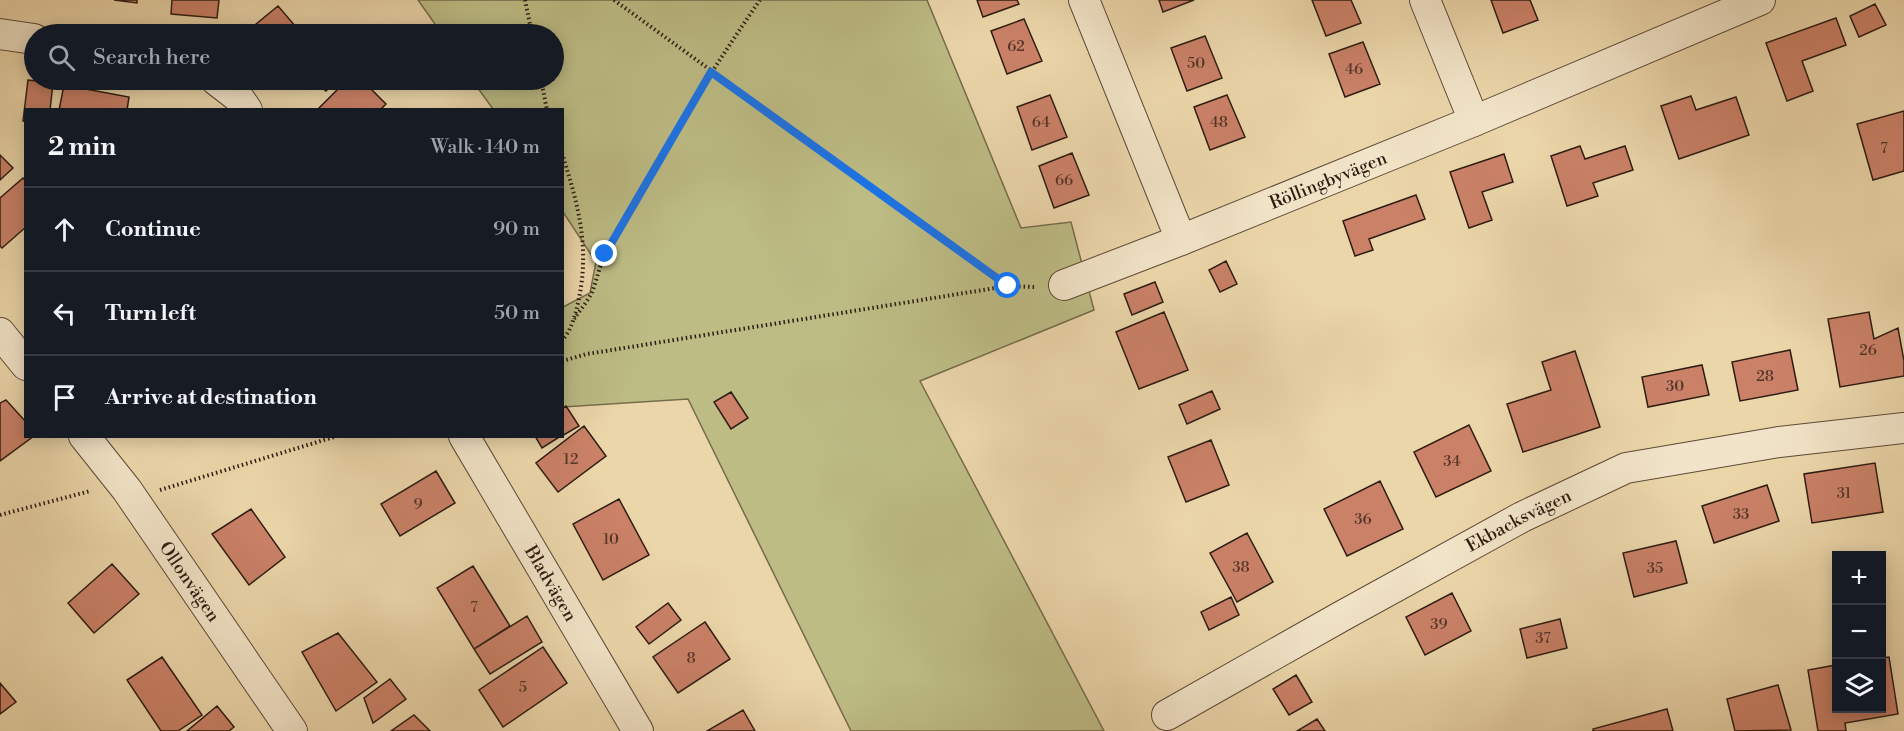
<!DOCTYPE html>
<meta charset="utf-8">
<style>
:root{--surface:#171b24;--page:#242831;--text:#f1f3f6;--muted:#9ea1a6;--line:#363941}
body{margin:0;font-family:"Libre Bodoni",serif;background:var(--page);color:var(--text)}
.controls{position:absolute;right:18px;bottom:18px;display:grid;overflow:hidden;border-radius:0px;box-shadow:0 3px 15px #0003}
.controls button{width:54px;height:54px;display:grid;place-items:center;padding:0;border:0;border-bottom:2px solid var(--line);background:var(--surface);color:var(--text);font:30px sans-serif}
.stop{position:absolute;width:18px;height:18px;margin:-14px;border:4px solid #1a73e8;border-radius:50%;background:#fff}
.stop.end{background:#1a73e8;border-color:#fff;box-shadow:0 2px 6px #0008}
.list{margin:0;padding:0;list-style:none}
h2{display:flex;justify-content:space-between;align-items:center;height:78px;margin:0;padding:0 24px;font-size:26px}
h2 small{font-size:20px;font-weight:400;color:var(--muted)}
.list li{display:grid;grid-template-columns:39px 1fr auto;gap:18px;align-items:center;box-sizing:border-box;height:84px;padding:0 24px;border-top:2px solid var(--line)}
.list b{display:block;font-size:22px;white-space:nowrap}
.list em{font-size:20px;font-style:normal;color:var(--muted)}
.icon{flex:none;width:33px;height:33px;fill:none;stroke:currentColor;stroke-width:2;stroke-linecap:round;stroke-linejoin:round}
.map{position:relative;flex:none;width:1904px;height:731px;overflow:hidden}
.search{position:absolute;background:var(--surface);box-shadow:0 3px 15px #0003;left:24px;top:24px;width:540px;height:66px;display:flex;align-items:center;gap:15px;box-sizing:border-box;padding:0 21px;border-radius:33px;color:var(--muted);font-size:22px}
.panel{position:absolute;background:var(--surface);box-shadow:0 3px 15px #0003;left:24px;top:108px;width:540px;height:330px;border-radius:0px}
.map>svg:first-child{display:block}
.green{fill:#bdbc85;stroke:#766c4c;stroke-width:1.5}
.building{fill:#ca8168;stroke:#2e1c12;stroke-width:1.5}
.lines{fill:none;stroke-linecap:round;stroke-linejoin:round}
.street-casing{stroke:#5d4a38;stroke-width:32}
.path{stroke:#2e1c12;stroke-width:4;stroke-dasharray:1.5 3;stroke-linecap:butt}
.street{stroke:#f2e4c8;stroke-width:30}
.route{stroke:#1a73e8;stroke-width:8}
.labels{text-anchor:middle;stroke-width:5;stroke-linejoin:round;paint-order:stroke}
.number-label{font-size:15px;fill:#553528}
.street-label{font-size:18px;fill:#2e1c12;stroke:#f2e4c8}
</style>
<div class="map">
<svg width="1904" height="731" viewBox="0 0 1904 731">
<rect width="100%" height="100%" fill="#ebd6aa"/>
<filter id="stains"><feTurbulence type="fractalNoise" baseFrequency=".00333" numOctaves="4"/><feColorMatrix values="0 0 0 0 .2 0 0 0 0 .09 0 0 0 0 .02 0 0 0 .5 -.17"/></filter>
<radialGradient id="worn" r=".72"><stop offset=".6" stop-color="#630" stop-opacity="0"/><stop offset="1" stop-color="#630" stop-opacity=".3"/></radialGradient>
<!-- green -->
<path class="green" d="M418,0H927L1021,228L1071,222L1094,310L920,381L1104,731H851L688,399L563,407V307L590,293L596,262L563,212L562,110L493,109L472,80H554V34H442Z"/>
<!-- building -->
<path class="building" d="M114,0H137V3Z
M172,0H219L217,18L171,14Z
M977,0H1017L1019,4L983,17Z
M1159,0H1194L1163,12Z
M1312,0H1351L1361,23L1326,36Z
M1491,0H1530L1538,20L1503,33Z
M1875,4L1886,25L1859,37L1850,16Z
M278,6L302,34H244Z
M1836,18L1846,45L1802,61L1813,91L1787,101L1766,43Z
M1024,19L1042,61L1007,74L991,31Z
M1205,36L1222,78L1187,91L1171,48Z
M1363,42L1380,84L1345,97L1329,54Z
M28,80L53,83L50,110H26V121H23Z
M312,80H336L326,91Z
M347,80H362L386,104L380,110H317Z
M64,85L129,97L127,110H59Z
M1050,95L1067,137L1032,150L1017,107Z
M1227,95L1245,137L1210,150L1194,107Z
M1691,96L1696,110L1736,97L1749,135L1679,159L1661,106Z
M1904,111V171L1873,180L1857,124Z
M1580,146L1585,159L1625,146L1633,170L1593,183L1598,196L1567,206L1551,156Z
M1072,153L1089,195L1054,208L1039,166Z
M1504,154L1513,182L1482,192L1492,220L1469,228L1450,172Z
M0,155L13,168L0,180Z
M23,178L26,181V227L2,248L0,246V198Z
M1416,195L1425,219L1369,239L1373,250L1355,256L1343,221Z
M1226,261L1237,284L1220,292L1209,270Z
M1155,282L1163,302L1132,315L1124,294Z
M1164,312L1188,370L1139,389L1116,332Z
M1869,312L1874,339L1898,328L1904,361V376L1840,387L1828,319Z
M1790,350L1798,390L1740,401L1732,362Z
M1575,351L1600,427L1523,452L1507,404L1551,390L1542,362Z
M1702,365L1709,395L1648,407L1642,377Z
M1212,391L1220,409L1187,424L1179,405Z
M731,392L748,418L731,429L714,402Z
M6,400L26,422V436H34L0,461V403Z
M566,406L579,426L562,436V409Z
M1469,425L1491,471L1436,497L1414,452Z
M584,426L606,456L558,492L536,463Z
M535,436H561L542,448Z
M1211,440L1229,485L1186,502L1168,457Z
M1875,463L1883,512L1812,523L1804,474Z
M436,471L455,503L400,536L381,504Z
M1380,481L1403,529L1347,556L1324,509Z
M1767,485L1779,521L1714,543L1702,506Z
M619,499L649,555L603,580L573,524Z
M251,509L285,557L249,585L212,534Z
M1247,533L1273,582L1237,602L1210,553Z
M1676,541L1687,583L1634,597L1623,553Z
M112,564L139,594L94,633L68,603Z
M473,566L510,626L474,649L437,588Z
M1452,593L1471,631L1425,655L1406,617Z
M1231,597L1239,615L1209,630L1201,612Z
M668,603L681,620L649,644L636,627Z
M527,616L542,642L490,674L474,649Z
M1560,619L1567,648L1527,658L1520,629Z
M705,622L730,659L678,693L653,657Z
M338,633L377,682L336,711L302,652Z
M543,647L567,683L503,727L479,690Z
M162,657L202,715L178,731H161L127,680Z
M1889,657L1898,714L1845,723L1846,731H1818L1808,670L1836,665V708H1882V658Z
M1296,675L1312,702L1289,715L1273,689Z
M390,679L406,699L373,723L364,698Z
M0,683L16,702L0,714Z
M1778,685L1791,730L1735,731L1727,699Z
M217,706L234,727L229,731H187Z
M1667,709L1673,731H1593V729Z
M743,710L755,731H707Z
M414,715L430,731H391Z
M1317,719L1325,731H1297Z"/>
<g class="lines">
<defs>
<g id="street">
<path d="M1084,0L1181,240"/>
<path d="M1425,0L1474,121"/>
<path d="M0,34L34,39"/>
<path d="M216,80L238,97L247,110"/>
<path id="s1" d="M1064,285L1181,240L1474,121L1760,0"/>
<path d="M0,333L26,365"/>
<path id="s2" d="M84,436L127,490L292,731"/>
<path id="s3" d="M464,436L638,731"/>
<path id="s4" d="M1167,715L1342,616L1522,517L1626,468L1779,442L1904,428"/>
</g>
</defs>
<!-- street casing -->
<use href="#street" class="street-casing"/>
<!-- path -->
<path class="path" d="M525,0L532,34
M614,0L1008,286
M541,80L547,110
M562,153C579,208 591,250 577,307C574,318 571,331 562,340
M574,319C580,310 588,301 592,292C597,280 599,266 606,253C652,166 704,81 760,0
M562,361L587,354L1008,286L1035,287
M160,490L337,436
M0,515L90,491"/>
<!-- street -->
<use href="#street" class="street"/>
</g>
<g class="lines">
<!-- route -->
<path class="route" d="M605,254L711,72L1008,286"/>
</g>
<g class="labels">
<!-- number labels -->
<g class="number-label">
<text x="1016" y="51">62</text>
<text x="1196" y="68">50</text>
<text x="1354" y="74">46</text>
<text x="1041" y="127">64</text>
<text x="1219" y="127">48</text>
<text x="1884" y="153">7</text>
<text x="1064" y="185">66</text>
<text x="1868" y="355">26</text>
<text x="1765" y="381">28</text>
<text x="1675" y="391">30</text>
<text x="571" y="464">12</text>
<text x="1452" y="466">34</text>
<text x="1844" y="498">31</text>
<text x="418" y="509">9</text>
<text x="1741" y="519">33</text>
<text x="1363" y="524">36</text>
<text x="611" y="544">10</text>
<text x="1241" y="572">38</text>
<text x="1655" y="573">35</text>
<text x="474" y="612">7</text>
<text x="1439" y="629">39</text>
<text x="1543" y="643">37</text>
<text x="691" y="663">8</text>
<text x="523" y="692">5</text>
</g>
<!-- street labels -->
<g class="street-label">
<text dy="6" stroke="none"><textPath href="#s1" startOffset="284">Röllingbyvägen</textPath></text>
<text dy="6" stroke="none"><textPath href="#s4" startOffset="402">Ekbacksvägen</textPath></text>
<text dy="6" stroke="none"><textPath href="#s2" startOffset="180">Ollonvägen</textPath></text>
<text dy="6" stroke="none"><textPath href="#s3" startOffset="171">Bladvägen</textPath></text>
</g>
</g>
<rect width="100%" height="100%" filter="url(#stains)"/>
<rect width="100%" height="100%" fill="url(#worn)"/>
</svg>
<div class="controls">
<button>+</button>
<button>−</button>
<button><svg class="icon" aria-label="layers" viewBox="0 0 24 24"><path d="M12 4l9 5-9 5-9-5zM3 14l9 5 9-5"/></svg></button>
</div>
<div class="stop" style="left:1008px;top:286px"></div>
<div class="stop end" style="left:605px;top:254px"></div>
<div class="search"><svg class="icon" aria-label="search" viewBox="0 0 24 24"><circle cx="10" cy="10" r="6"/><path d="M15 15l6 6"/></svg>Search here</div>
<section class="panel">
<h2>2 min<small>Walk · 140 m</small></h2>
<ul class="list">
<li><svg class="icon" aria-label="ahead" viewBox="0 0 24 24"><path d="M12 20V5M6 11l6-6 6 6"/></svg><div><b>Continue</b></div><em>90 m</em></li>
<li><svg class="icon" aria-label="left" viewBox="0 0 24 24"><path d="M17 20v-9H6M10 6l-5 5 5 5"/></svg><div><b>Turn left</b></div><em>50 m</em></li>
<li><svg class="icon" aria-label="arrive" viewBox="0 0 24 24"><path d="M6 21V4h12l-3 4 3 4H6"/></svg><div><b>Arrive at destination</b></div></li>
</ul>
</section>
</div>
